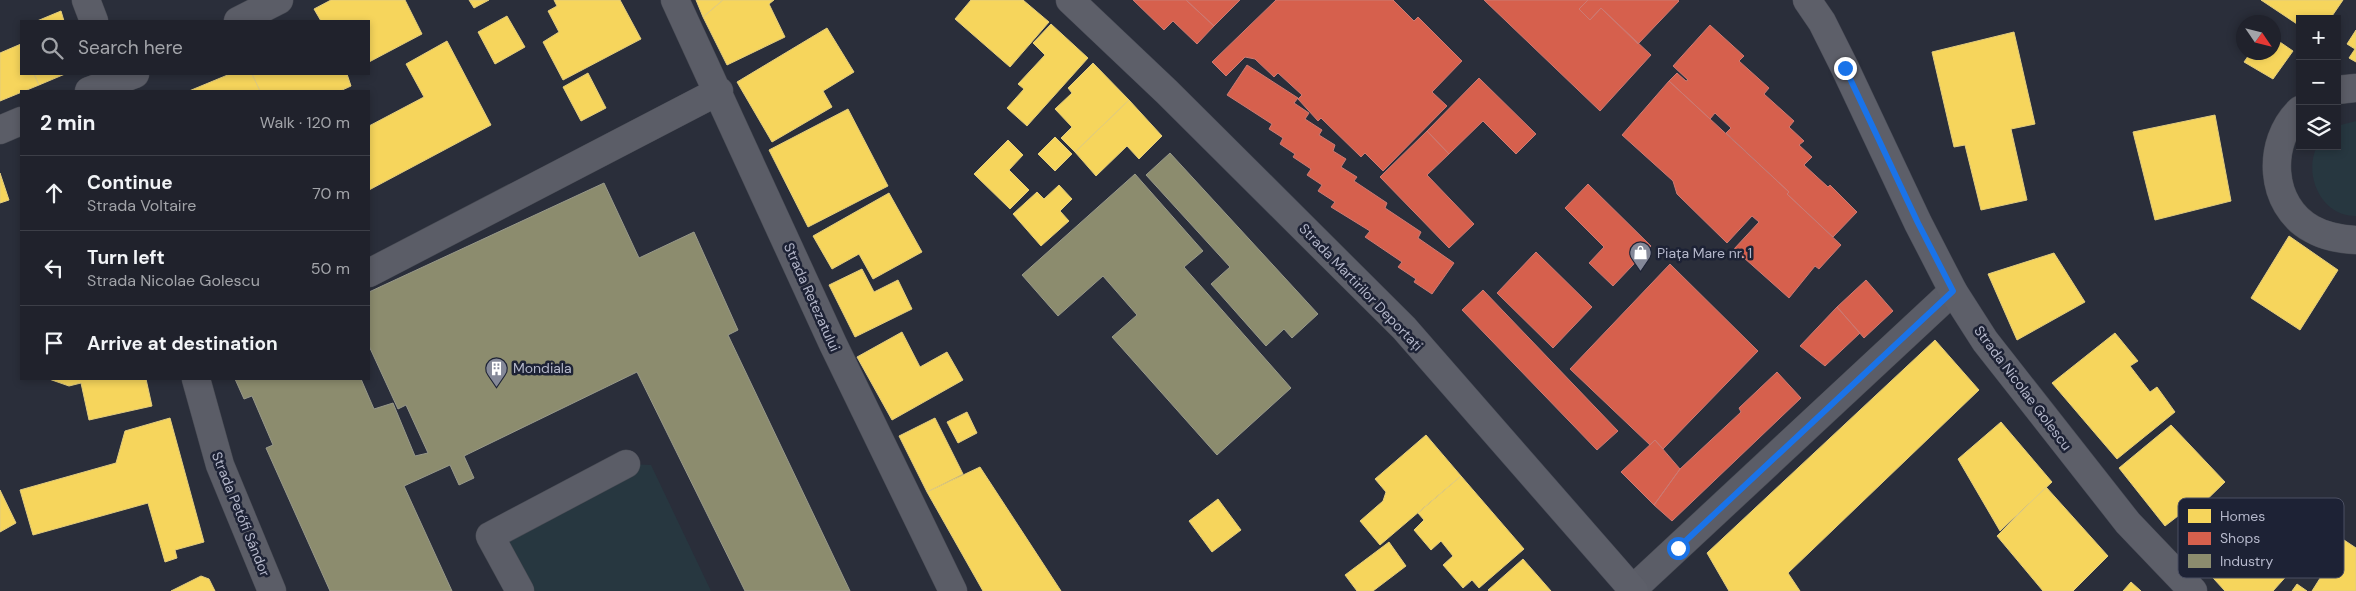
<!DOCTYPE html>
<meta charset="utf-8">
<style>
:root{--surface:#20222c;--page:#282a34;--text:#f1f3f6;--muted:#a2a4a9;--line:#3d3f48}
body{margin:0;font-family:"DM Sans",sans-serif;background:var(--page);color:var(--text)}
.controls{position:absolute;right:15px;top:15px;display:grid;overflow:hidden;border-radius:0px;box-shadow:0 2px 8px #0003}
.controls button{width:45px;height:45px;display:grid;place-items:center;padding:0;border:0;border-bottom:1px solid var(--line);background:var(--surface);color:var(--text);font:25px sans-serif}
.compass{position:absolute;left:2236px;top:15px;width:45px;height:45px;border-radius:50%;background:var(--surface);box-shadow:0 2px 8px #0003;rotate:125deg}
.stop{position:absolute;width:15px;height:15px;margin:-11px;border:4px solid #1a73e8;border-radius:50%;background:#fff}
.stop.end{background:#1a73e8;border-color:#fff;box-shadow:0 1px 5px #0008}
.list{margin:0;padding:0;list-style:none}
h2{display:flex;justify-content:space-between;align-items:center;height:65px;margin:0;padding:0 20px;font-size:21px}
h2 small{font-size:16px;font-weight:400;color:var(--muted)}
.list li{display:grid;grid-template-columns:32px 1fr auto;gap:15px;align-items:center;box-sizing:border-box;height:75px;padding:0 20px;border-top:1px solid var(--line)}
.list b{display:block;font-size:19px;white-space:nowrap}
.list p{margin:0;font-size:16px;white-space:nowrap;color:var(--muted)}
.list em{font-size:16px;font-style:normal;color:var(--muted)}
.icon{flex:none;width:28px;height:28px;fill:none;stroke:currentColor;stroke-width:2;stroke-linecap:round;stroke-linejoin:round}
.map{position:relative;flex:none;width:2356px;height:591px;overflow:hidden}
.search{position:absolute;background:var(--surface);box-shadow:0 2px 8px #0003;left:20px;top:20px;width:350px;height:55px;display:flex;align-items:center;gap:12px;box-sizing:border-box;padding:0 18px;border-radius:0px;color:var(--muted);font-size:19px}
.panel{position:absolute;background:var(--surface);box-shadow:0 2px 8px #0003;left:20px;top:90px;width:350px;height:290px;border-radius:0px}
.map>svg:first-child{display:block}
.green{fill:#273740}
.homes{fill:#f6d55c;stroke:#e2cc7d}
.shops{fill:#d6604d;stroke:#cc7a73}
.industry{fill:#8c8c6e;stroke:#98998a}
.lines{fill:none;stroke-linecap:round;stroke-linejoin:round}
.minor-casing{stroke:#474a53;stroke-width:29}
.major-casing{stroke:#484b56;stroke-width:29}
.minor{stroke:#5b5d67;stroke-width:28}
.major{stroke:#5d5f69;stroke-width:28}
.route{stroke:#1a73e8;stroke-width:6}
.labels{text-anchor:middle;stroke-width:5;stroke-linejoin:round;paint-order:stroke}
.poi-label{font-size:14px;fill:#b5b8cb;stroke:#1d2235;text-anchor:start}
.street-label{font-size:14px;fill:#b5b8cb;stroke:#1d2235}
.key{fill:#1d2235;stroke:#4b4f62;stroke-width:1}
.key-label{font-size:14px;fill:#b5b8cb}
</style>
<div class="map">
<svg width="2356" height="591" viewBox="0 0 2356 591">
<rect width="100%" height="100%" fill="#2a2e3a"/>
<!-- green -->
<path class="green" d="M2356,121V216C2321,216 2303,175 2317,146H2337V126Z
M626,464L651,465L711,591H520L490,536Z"/>
<!-- homes -->
<path class="homes" d="M331,0H405L422,34L369,62V21H321L314,9Z
M469,0H489L474,8Z
M554,0H620L641,39L563,80L543,42L559,32L548,11L557,6Z
M696,0H723L703,17Z
M723,0H774L769,4L785,37L727,65L703,17Z
M971,0H1023L1049,22L1010,67L955,19Z
M2261,0H2343L2330,19H2300V26Z
M61,11L64,21H37Z
M507,16L525,47L495,64L478,32Z
M1051,24L1088,58L1027,126L1007,108L1024,89L1018,84L1045,55L1033,43Z
M827,28L854,72L823,91L832,107L772,142L737,82Z
M2356,30V62L2349,58L2355,49L2347,44Z
M2014,32L2035,124L2011,129L2027,200L1981,210L1965,145L1954,147L1932,52Z
M2274,38L2293,51L2273,79L2244,62L2251,52H2274Z
M447,41L491,125L369,190V126L424,97L406,64Z
M21,44V74H34L39,85L0,101V53Z
M1093,63L1129,100L1075,152L1061,138L1072,127L1055,109L1072,93L1068,88Z
M588,73L606,108L581,121L563,87Z
M34,74H65L39,85Z
M230,74H252L260,91H189Z
M252,74H347L351,86L340,91H260Z
M1129,100L1162,136L1139,159L1127,146L1096,176L1075,152Z
M848,109L888,186L808,227L769,150Z
M2215,115L2231,201L2155,220L2133,132Z
M1055,137L1072,154L1055,171L1038,154Z
M1008,140L1023,155L1009,170L1029,190L1010,209L974,174Z
M0,173L9,200L0,203Z
M1059,185L1072,199L1060,211L1069,221L1041,246L1013,214L1037,192L1044,199Z
M889,193L922,252L873,279L859,254L832,269L813,236Z
M2289,236L2338,270L2300,330L2251,298Z
M2054,253L2085,302L2017,340L1988,274Z
M862,269L874,292L898,280L912,309L855,337L829,285Z
M902,332L920,367L947,352L963,380L892,420L857,357Z
M2115,333L2138,361L2130,366L2150,392L2157,387L2175,412L2117,459L2052,383Z
M1935,340L1979,390L1788,573L1800,591H1729L1707,553Z
M49,379H146L152,406L89,420L81,383L69,386Z
M967,412L977,433L958,443L947,422Z
M170,418L204,542L175,550L177,558L165,562L148,503L33,535L20,490L116,463L125,431Z
M935,418L963,474L927,492L899,436Z
M2001,422L2052,482L2000,531L1958,459Z
M2171,425L2225,482L2191,515L2187,509L2165,526L2119,468Z
M1426,435L1461,476L1380,545L1360,521L1383,501L1386,492L1375,479Z
M980,467L1061,591H983L927,492Z
M1461,476L1524,549L1479,588L1472,580L1463,588L1443,565L1453,556L1441,541L1431,550L1414,530L1424,520L1418,513Z
M2046,487L2108,556L2073,591H2043L1997,536Z
M0,490L16,523L0,532Z
M1218,499L1241,530L1212,552L1189,521Z
M2241,522L2291,571L2273,591H2225L2203,567Z
M2344,540L2356,548V591H2312Z
M1389,542L1406,566L1373,591H1357L1345,575Z
M1523,559L1551,591H1489L1488,590Z
M201,576L209,579L215,591H171Z
M2131,582L2141,591H2123Z
M2297,584L2307,591H2292Z"/>
<!-- shops -->
<path class="shops" d="M1133,0H1186L1214,26L1197,44L1173,21L1164,30Z
M1186,0H1240L1214,26Z
M1276,0H1393L1414,21L1418,17L1462,61L1432,92L1447,106L1383,171L1365,153L1361,157L1321,118L1318,121L1298,99L1302,95L1278,73L1274,77L1255,59L1245,57L1226,76L1212,62Z
M1484,0H1588L1579,9L1590,20L1601,8L1651,55L1600,111Z
M1588,0H1678L1679,1L1638,44L1601,8L1590,20L1579,9Z
M1710,25L1744,56L1739,61L1769,88L1764,94L1794,121L1789,127L1804,141L1799,145L1812,157L1804,165L1828,187L1830,185L1857,212L1833,237L1787,194L1789,192L1726,133L1731,128L1715,113L1710,119L1669,81L1677,73L1686,81L1688,80L1673,66Z
M1247,65L1298,98L1294,103L1309,113L1305,119L1322,130L1319,135L1335,145L1333,151L1346,159L1341,167L1357,177L1354,181L1387,203L1385,208L1421,232L1418,238L1454,263L1432,294L1414,282L1416,279L1398,267L1402,262L1365,237L1370,231L1331,207L1335,202L1318,191L1322,185L1307,175L1311,169L1293,157L1295,154L1280,144L1283,138L1269,129L1272,124L1227,95Z
M1479,78L1536,134L1516,154L1483,121L1449,154L1427,131Z
M1669,81L1789,192L1787,194L1841,245L1819,269L1815,266L1789,298L1734,249L1759,222L1752,216L1727,243L1677,194L1673,181L1622,135Z
M1427,131L1449,154L1427,175L1474,224L1449,248L1380,177Z
M1588,184L1651,246L1613,286L1589,263L1604,247L1565,208Z
M1536,252L1592,307L1553,348L1497,293Z
M1670,264L1758,351L1663,449L1655,440L1650,445L1570,369Z
M1866,280L1893,311L1864,338L1837,307Z
M1483,290L1618,431L1597,450L1462,310Z
M1837,307L1860,333L1825,366L1800,346Z
M1777,372L1801,398L1672,521L1654,505L1680,469L1741,412L1739,408Z
M1655,440L1680,469L1654,505L1621,472Z"/>
<!-- industry -->
<path class="industry" d="M1170,153L1318,314L1292,338L1284,329L1266,346L1211,284L1230,267L1146,175Z
M1135,174L1203,251L1184,267L1291,388L1217,455L1112,337L1137,315L1103,276L1058,316L1022,275Z
M604,183L639,258L694,232L738,330L728,335L850,591H745L637,372L464,456L474,478L459,485L450,465L404,486L452,591H330L266,448L273,445L252,396L244,399L235,379H361L374,409L393,403L415,456L428,453L406,405L398,409L369,346V292Z"/>
<g class="lines">
<defs>
<path id="minor" d="M86,0L94,21
M675,0L833,344L953,591
M238,21L279,0
M2337,90L2356,88
M89,91L135,74
M2300,110C2266,142 2269,206 2312,229C2326,237 2340,239 2356,240
M0,130L21,121
M369,273L719,91
M196,379L220,465L272,591
M1633,589L1953,291
M520,591L490,536L626,464"/>
<path id="major" d="M1070,0L1167,92L1404,328L1634,591
M1807,0L1822,22L1845,68L1918,223L1953,291L1985,341L2128,523L2193,591"/>
</defs>
<!-- minor casing -->
<use href="#minor" class="minor-casing"/>
<!-- major casing -->
<use href="#major" class="major-casing"/>
<!-- minor -->
<use href="#minor" class="minor"/>
<!-- major -->
<use href="#major" class="major"/>
</g>
<g class="lines">
<!-- route -->
<path class="route" d="M1678,548L1953,291L1918,223L1845,68"/>
</g>
<!-- icons -->
<defs>
<symbol id="shop-pin" viewBox="-11 -11 22 30"><path d="M0 17L-7.5 6A9.5 9.5 0 1 1 7.5 6Z" fill="#848898" stroke="#1d2235"/><path d="M-5-2.5h2.3a2.7 3.5 0 0 1 5.4 0H5L5.5 6h-11ZM-1.5-2.5h3a1.5 2.3 0 0 0-3 0Z" fill="#fff"/></symbol>
<symbol id="building-pin" viewBox="-11 -11 22 30"><path d="M0 17L-7.5 6A9.5 9.5 0 1 1 7.5 6Z" fill="#848898" stroke="#1d2235"/><path d="M-4-6H4V6H1V3H-1V6H-4ZM-2.5-4.3h1.7v1.8h-1.7ZM.8-4.3h1.7v1.8H.8ZM-2.5-1h1.7V.8h-1.7ZM.8-1h1.7V.8H.8Z" fill="#fff"/></symbol>
</defs>
<g fill-rule="evenodd">
<use href="#shop-pin" x="1628" y="240" width="25" height="34"/>
<use href="#building-pin" x="484" y="356" width="25" height="34"/>
</g>
<g class="labels">
<!-- poi labels -->
<g class="poi-label">
<text x="1657" y="258">Piața Mare nr. 1</text>
<text x="513" y="373">Mondiala</text>
</g>
<!-- street labels -->
<g class="street-label">
<text transform="translate(1361 287) rotate(46)" y="5">Strada Martirilor Deportați</text>
<text transform="translate(812 297) rotate(66)" y="5">Strada Retezatului</text>
<text transform="translate(2023 388) rotate(53)" y="5">Strada Nicolae Golescu</text>
<text transform="translate(241 514) rotate(68)" y="5">Strada Petőfi Sándor</text>
</g>
</g>
<!-- legend -->
<rect x="2178" y="498" width="166" height="80" rx="8" class="key"/>
<rect x="2188" y="509" width="23" height="14" fill="#f6d55c"/>
<rect x="2188" y="532" width="23" height="13" fill="#d6604d"/>
<rect x="2188" y="554" width="23" height="14" fill="#8c8c6e"/>
<g class="key-label">
<text x="2220" y="521">Homes</text>
<text x="2220" y="543">Shops</text>
<text x="2220" y="566">Industry</text>
</g>
</svg>
<div class="controls">
<button>+</button>
<button>−</button>
<button><svg class="icon" aria-label="layers" viewBox="0 0 24 24"><path d="M12 4l9 5-9 5-9-5zM3 14l9 5 9-5"/></svg></button>
</div>
<svg class="compass" viewBox="-18 -18 36 36"><path d="M0-13l5 13h-10z" fill="#e53935"/><path d="M0 13l5-13h-10z" fill="#a2a4a9"/></svg>
<div class="stop" style="left:1678px;top:548px"></div>
<div class="stop end" style="left:1845px;top:68px"></div>
<div class="search"><svg class="icon" aria-label="search" viewBox="0 0 24 24"><circle cx="10" cy="10" r="6"/><path d="M15 15l6 6"/></svg>Search here</div>
<section class="panel">
<h2>2 min<small>Walk · 120 m</small></h2>
<ul class="list">
<li><svg class="icon" aria-label="ahead" viewBox="0 0 24 24"><path d="M12 20V5M6 11l6-6 6 6"/></svg><div><b>Continue</b><p>Strada Voltaire</p></div><em>70 m</em></li>
<li><svg class="icon" aria-label="left" viewBox="0 0 24 24"><path d="M17 20v-9H6M10 6l-5 5 5 5"/></svg><div><b>Turn left</b><p>Strada Nicolae Golescu</p></div><em>50 m</em></li>
<li><svg class="icon" aria-label="arrive" viewBox="0 0 24 24"><path d="M6 21V4h12l-3 4 3 4H6"/></svg><div><b>Arrive at destination</b></div></li>
</ul>
</section>
</div>
